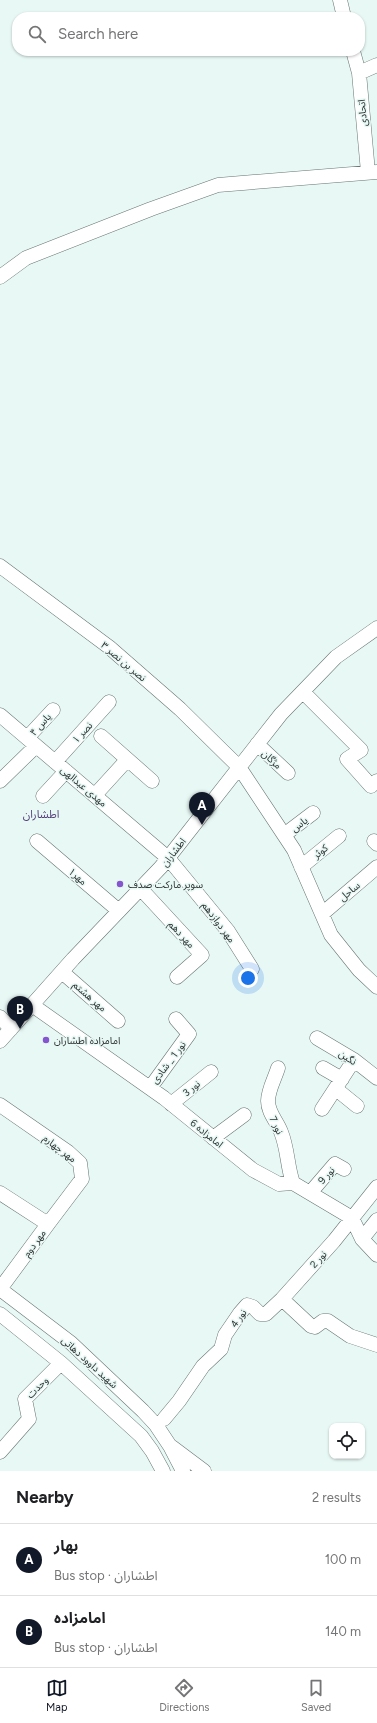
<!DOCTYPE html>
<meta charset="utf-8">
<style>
:root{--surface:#fff;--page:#f6f6f6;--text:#202124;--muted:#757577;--line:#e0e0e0;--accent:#111827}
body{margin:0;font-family:Figtree,"Noto Sans Arabic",sans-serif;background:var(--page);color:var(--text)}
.controls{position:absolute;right:12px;bottom:12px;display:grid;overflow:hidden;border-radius:8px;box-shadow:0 1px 3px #0004}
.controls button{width:36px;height:36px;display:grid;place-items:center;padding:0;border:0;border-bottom:1px solid var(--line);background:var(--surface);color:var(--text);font:20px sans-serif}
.you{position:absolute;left:248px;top:978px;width:14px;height:14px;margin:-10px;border:3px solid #fff;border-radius:50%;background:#1a73e8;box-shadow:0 0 0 6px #1a73e833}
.badge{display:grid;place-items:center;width:26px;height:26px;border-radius:50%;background:var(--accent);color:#fff;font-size:13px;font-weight:700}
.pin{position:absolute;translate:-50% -33px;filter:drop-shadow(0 1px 2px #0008)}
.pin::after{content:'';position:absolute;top:21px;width:14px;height:12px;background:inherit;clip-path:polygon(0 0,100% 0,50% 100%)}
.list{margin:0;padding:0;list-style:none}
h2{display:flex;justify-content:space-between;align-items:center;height:52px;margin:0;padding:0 16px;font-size:17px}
h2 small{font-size:13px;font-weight:400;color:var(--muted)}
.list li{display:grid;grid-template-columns:26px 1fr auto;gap:12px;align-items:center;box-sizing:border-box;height:72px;padding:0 16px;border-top:1px solid var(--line)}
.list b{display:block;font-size:15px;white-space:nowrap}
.list p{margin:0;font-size:13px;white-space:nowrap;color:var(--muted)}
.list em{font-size:13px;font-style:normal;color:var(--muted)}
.icon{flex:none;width:22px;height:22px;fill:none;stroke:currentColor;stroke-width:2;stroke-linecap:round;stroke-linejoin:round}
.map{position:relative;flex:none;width:377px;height:1471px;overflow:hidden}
.search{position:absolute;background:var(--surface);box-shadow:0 1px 3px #0004;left:12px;right:12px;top:12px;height:44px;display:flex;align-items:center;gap:10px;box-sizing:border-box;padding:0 14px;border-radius:16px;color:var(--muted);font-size:15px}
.sheet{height:196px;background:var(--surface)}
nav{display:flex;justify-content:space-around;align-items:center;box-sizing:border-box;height:56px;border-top:1px solid var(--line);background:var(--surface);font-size:11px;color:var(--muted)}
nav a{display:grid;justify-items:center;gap:2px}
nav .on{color:var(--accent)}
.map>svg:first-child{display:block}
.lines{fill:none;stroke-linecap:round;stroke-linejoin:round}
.minor-casing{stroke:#677573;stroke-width:15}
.minor{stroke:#fff;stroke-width:14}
.poi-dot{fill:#8455ce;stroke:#e8f8f5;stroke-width:1.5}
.labels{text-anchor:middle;stroke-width:3;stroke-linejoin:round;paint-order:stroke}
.street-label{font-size:10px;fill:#2b3130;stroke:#e8f8f5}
.poi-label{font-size:10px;fill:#2b3130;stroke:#e8f8f5;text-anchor:start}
.neighbourhood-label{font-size:11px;fill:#55407d;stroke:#e8f8f5}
</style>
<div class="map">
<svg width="377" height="1471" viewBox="0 0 377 1471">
<rect width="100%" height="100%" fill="#e8f8f5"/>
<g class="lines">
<defs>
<path id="minor" d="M340,0L344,17
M353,51L359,73
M368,172L359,73L377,65
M0,277L26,258L151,209L218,185L377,172
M0,566L109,647L180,709L239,767L294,850L331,935L359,970L377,987
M303,692L361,750L347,759L371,786L377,781
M0,715L168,858L228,931L252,969
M101,736L152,781
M27,738L53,710
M257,744L288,773
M55,762L109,702
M0,781L36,746
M95,795L126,761
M43,796L66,771
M284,835L313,813
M37,841L119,911
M374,841L377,844
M301,867L339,836
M141,889L202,955L177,977
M322,914L377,867
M62,972L118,1021
M32,1005L164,1098L253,1170L279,1184L293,1183L352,1218L362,1239L377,1255
M0,1017L11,1029
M317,1038L354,1060L377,1078
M0,1041L73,959L161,867L281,714L336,657L377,628
M278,1068C275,1078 268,1090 268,1101C268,1113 277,1121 281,1132C288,1149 287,1166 293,1183
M323,1068L342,1079
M150,1088L189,1034L176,1019
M336,1089L357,1106
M171,1104L211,1072
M0,1105L68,1152L80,1163L82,1179L48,1224
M322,1109L354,1060
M213,1138L244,1115
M0,1193L48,1224L0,1289
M310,1193L335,1164L344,1169
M362,1239L377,1220
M0,1289L71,1343L143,1411L156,1425L170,1446L183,1471
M282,1299L334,1241L377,1187
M0,1314L61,1363L141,1436L152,1451L163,1471
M164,1419L179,1401L203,1366L221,1349L225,1335L240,1313L247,1305L253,1307L260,1314H266L282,1299L311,1326L315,1327L323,1321H328L350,1336L377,1345
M172,1447L204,1471
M0,1452L29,1419L25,1399L61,1363"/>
</defs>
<!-- minor casing -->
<use href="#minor" class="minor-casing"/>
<!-- minor -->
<use href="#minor" class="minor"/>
</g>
<!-- markers -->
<g class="poi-dot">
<circle cx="120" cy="884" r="4"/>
<circle cx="46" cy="1040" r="4"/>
</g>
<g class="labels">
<!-- street labels -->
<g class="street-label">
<text transform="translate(362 113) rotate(-95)" y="4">اتحادی</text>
<text transform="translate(124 661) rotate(40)" y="4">نصر بن نصر ۳</text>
<text transform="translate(40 724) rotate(-48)" y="4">یاس ۴</text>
<text transform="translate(82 732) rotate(-48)" y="4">نصر ۱</text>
<text transform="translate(272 759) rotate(43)" y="4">مژگان</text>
<text transform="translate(84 786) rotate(40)" y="4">مهدی عبدالهی</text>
<text transform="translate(299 824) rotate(-37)" y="4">یاس</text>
<text transform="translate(320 851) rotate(-40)" y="4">کوثر</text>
<text transform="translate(173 852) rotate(-52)" y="4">اطشاران</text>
<text transform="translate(78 876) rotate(41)" y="4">مهر۱</text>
<text transform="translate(349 891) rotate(-40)" y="4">ساحل</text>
<text transform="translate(219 922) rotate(53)" y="4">مهر دوازدهم</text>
<text transform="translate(182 934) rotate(47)" y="4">مهر دهم</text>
<text transform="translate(90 996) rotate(41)" y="4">مهر هشتم</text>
<text transform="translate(348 1057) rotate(33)" y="4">نگین</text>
<text transform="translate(168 1062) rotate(-53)" y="4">نور 1 _ شادی</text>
<text transform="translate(191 1088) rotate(-39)" y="4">نور 3</text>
<text transform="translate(277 1125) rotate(64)" y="4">نور 7</text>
<text transform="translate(207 1133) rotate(39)" y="4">امامزاده 6</text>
<text transform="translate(60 1148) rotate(37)" y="4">مهر چهارم</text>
<text transform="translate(326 1175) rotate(-48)" y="4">نور 9</text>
<text transform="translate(34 1243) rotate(-54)" y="4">مهر دوم</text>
<text transform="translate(318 1259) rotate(-48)" y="4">نور 2</text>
<text transform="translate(238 1318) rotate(-54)" y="4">نور 4</text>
<text transform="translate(90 1362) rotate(42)" y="4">شهید داوود دهاتی</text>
<text transform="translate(37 1387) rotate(-45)" y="4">وحدت</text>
</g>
<!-- poi labels -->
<g class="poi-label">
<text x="128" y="888">سوپر مارکت صدف</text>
<text x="54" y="1044">امامزاده اطشاران</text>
</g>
<!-- neighbourhood labels -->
<g class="neighbourhood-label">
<text x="41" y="818">اطشاران</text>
</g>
</g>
</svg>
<div class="controls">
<button><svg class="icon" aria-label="locate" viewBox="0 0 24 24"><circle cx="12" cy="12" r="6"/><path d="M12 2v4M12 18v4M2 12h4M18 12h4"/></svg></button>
</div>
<div class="you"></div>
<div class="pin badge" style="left:202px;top:825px">A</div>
<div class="pin badge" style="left:20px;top:1029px">B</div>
<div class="search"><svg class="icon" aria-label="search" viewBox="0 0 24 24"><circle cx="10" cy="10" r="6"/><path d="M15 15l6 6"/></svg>Search here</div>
</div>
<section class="sheet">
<h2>Nearby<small>2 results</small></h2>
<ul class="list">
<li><span class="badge">A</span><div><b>بهار</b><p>Bus stop · اطشاران</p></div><em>100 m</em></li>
<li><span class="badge">B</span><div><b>امامزاده</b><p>Bus stop · اطشاران</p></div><em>140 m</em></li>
</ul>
</section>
<nav>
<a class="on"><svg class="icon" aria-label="map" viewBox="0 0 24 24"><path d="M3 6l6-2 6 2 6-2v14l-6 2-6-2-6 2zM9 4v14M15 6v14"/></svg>Map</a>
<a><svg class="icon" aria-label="directions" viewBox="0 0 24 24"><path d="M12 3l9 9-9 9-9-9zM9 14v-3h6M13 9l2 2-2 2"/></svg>Directions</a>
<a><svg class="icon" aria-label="saved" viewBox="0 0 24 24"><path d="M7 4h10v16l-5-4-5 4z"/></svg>Saved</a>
</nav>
